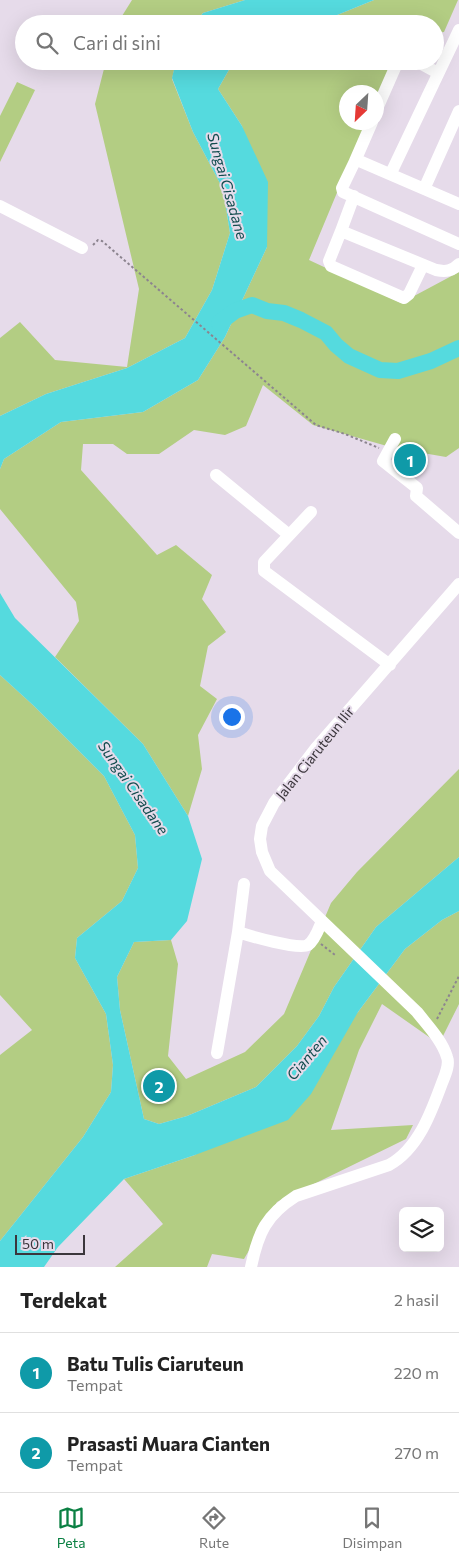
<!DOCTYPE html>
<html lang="id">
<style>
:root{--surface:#fff;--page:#f6f6f6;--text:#222;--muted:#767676;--line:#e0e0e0;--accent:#0b8043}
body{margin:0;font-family:Commissioner,sans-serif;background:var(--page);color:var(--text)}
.controls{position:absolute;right:15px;bottom:15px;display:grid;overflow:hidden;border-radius:8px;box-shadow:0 5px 20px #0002}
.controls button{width:45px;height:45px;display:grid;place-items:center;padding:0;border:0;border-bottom:1px solid var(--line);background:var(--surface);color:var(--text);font:25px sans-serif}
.compass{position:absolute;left:339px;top:85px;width:45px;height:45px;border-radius:50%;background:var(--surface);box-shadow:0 5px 20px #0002;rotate:205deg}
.scale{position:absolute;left:15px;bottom:12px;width:70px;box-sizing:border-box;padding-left:5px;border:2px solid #3b363c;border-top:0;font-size:14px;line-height:18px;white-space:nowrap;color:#3b363c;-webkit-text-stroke:4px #e6dbea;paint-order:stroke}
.you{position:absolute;left:231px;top:716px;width:18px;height:18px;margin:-12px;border:4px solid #fff;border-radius:50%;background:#1a73e8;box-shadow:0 0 0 8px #1a73e833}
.badge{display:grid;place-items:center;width:32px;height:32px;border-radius:50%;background:var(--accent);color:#fff;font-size:16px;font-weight:700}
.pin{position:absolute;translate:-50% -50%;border:2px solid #fff;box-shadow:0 1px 5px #0006}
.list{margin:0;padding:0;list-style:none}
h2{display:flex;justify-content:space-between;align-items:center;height:65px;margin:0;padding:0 20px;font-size:21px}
h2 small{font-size:16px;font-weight:400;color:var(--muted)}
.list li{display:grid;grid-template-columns:32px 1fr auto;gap:15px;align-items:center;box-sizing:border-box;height:80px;padding:0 20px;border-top:1px solid var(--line)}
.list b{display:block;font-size:19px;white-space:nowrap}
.list p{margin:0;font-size:16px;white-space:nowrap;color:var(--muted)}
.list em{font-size:16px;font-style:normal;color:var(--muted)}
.icon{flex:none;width:28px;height:28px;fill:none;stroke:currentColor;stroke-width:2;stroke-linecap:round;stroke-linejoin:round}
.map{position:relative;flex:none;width:459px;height:1267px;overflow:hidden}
.search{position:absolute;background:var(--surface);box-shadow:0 5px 20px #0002;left:15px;right:15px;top:15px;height:55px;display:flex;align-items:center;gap:12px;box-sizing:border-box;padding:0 18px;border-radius:28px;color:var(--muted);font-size:19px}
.sheet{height:225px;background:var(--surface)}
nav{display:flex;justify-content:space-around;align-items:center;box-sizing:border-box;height:70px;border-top:1px solid var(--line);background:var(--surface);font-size:14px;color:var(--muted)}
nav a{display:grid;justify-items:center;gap:2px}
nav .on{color:var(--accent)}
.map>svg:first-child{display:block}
.green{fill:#b3cd83}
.water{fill:#55dade}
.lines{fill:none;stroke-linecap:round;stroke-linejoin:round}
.river{stroke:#55dade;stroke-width:16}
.path{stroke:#8c848f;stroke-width:2;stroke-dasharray:2.5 2.5;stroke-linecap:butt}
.minor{stroke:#fff;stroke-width:12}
.labels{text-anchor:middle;stroke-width:4;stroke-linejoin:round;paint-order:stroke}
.street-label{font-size:14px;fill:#3b363c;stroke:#e6dbea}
.water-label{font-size:15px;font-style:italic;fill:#124c4e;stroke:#e6dbea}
</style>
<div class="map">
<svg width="459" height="1267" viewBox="0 0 459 1267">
<rect width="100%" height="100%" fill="#e6dbea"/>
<!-- green -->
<path class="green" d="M132,0H245L203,13L194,24H117Z
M374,0H458L444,32L435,33V24H315Z
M106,61H176L172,79L193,132L223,189L230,233L212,290L185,338L127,368L46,394L0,416V338L20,322L55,360L127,367L139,289L95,104Z
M234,61H392L377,98L376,92H346V122L366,123L309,260L401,303L459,272V448L446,457L394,448L313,425L263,385L246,426L225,435L194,430L159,454H127L113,444H83L81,470L157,555L176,545L212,575L202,599L226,632L208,646L200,686L217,699L198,735L202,769L188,816L143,744L55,657L79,621L76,602L0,509V469L4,459L61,422L143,412L198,380L225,337L267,247L242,126L218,89Z
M17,82L35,90L0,162V116Z
M0,675L34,706L104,776L135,835L138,868L122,901L77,938L75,958L106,1014L113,1065L111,1092L83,1137L0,1241V1055L32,1030L0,995Z
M459,769V857L376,927L334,987L319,1016L297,1046L256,1087L187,1116L159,1124L144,1119L120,1010L117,977L134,942L171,940L178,964L168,1056L186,1079L245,1052L284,1014L331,903L357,872Z
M459,911V1004L439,1044L382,1004L359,1050L331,1130L413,1125L406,1139L277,1202L244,1259L212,1254L207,1267H115L163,1224L124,1179L195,1155L358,1012L405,949L442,920Z"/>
<!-- water -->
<path class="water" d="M245,0H374L315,24H194L203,13Z
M176,61H234L218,89L242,126L268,182L267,247L225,337L198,380L143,412L61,422L4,459L0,469V416L46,394L127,368L185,338L212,290L230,233L223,189L193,132L172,78Z
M0,593L15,618L143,744L188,816L202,859L187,921L171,940L134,942L117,977L120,1010L144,1119L159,1124L187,1116L256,1087L297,1046L319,1016L334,987L376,927L459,857V911L442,920L405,949L358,1012L311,1094L288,1120L195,1155L124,1179L58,1247L44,1267H0V1241L83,1137L111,1092L113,1065L106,1014L75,958L77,938L122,901L138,868L135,835L104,776L34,706L0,675Z"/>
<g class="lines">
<!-- river -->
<path class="river" d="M219,323L235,311L252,305L267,311L284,313L301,320L326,333L336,345L349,356L380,370L398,371L431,361L459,348"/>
<!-- path -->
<path class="path" d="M93,245L98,240L102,241L316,425L345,434L379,448
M321,944L335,955
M437,1019L459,976"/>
<!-- minor -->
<path class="minor" d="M416,61L438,73
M376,111L398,61
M355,161L372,122
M391,173L459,30
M425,187L459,111
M354,196L341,231L436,270C446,272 452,271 459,264
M459,204L357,160L355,161L342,188L343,192L459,244
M0,206L82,248
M341,231L329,261L331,266L404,298L409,294L423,265
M395,439L383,461L417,488L416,496L459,533
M216,475L289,535
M311,512L264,562V571L390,665
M238,932C250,936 298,950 308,945C315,940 319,928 322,921
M217,1053L238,932L244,884
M251,1267C258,1233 266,1215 296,1196L389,1165C418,1149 431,1113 442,1083C445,1075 450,1065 447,1057C442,1040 427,1025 417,1012L270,871L262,852L260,839L262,826L274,803L316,748L459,584"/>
</g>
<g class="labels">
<!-- street labels -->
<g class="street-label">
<text transform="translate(315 753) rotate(-51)" y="5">Jalan Ciaruteun Ilir</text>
</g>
<!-- water labels -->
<g class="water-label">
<text transform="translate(227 186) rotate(74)" y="5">Sungai Cisadane</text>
<text transform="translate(133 788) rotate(55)" y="5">Sungai Cisadane</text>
<text transform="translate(307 1058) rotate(-50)" y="5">Cianten</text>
</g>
</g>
</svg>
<div class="controls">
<button><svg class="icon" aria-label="layers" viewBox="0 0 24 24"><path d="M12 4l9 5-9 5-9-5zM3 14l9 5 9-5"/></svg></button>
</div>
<svg class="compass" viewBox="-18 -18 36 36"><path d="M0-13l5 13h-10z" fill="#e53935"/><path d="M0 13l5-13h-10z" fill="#767676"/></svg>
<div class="scale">50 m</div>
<div class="you"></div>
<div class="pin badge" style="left:410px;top:460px;background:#0f9aa8">1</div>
<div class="pin badge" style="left:159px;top:1086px;background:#0f9aa8">2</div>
<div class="search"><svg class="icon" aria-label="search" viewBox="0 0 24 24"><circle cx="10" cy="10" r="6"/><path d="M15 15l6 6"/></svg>Cari di sini</div>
</div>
<section class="sheet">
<h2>Terdekat<small>2 hasil</small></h2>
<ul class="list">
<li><span class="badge" style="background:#0f9aa8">1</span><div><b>Batu Tulis Ciaruteun</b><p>Tempat</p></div><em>220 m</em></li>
<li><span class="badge" style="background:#0f9aa8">2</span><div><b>Prasasti Muara Cianten</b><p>Tempat</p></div><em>270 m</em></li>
</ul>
</section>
<nav>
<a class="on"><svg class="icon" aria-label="map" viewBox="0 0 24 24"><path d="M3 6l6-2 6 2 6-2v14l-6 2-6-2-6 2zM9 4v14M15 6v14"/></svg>Peta</a>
<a><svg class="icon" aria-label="directions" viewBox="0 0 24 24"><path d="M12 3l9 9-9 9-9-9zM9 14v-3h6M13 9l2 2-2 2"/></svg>Rute</a>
<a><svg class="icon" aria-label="saved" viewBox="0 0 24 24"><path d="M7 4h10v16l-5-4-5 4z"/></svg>Disimpan</a>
</nav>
